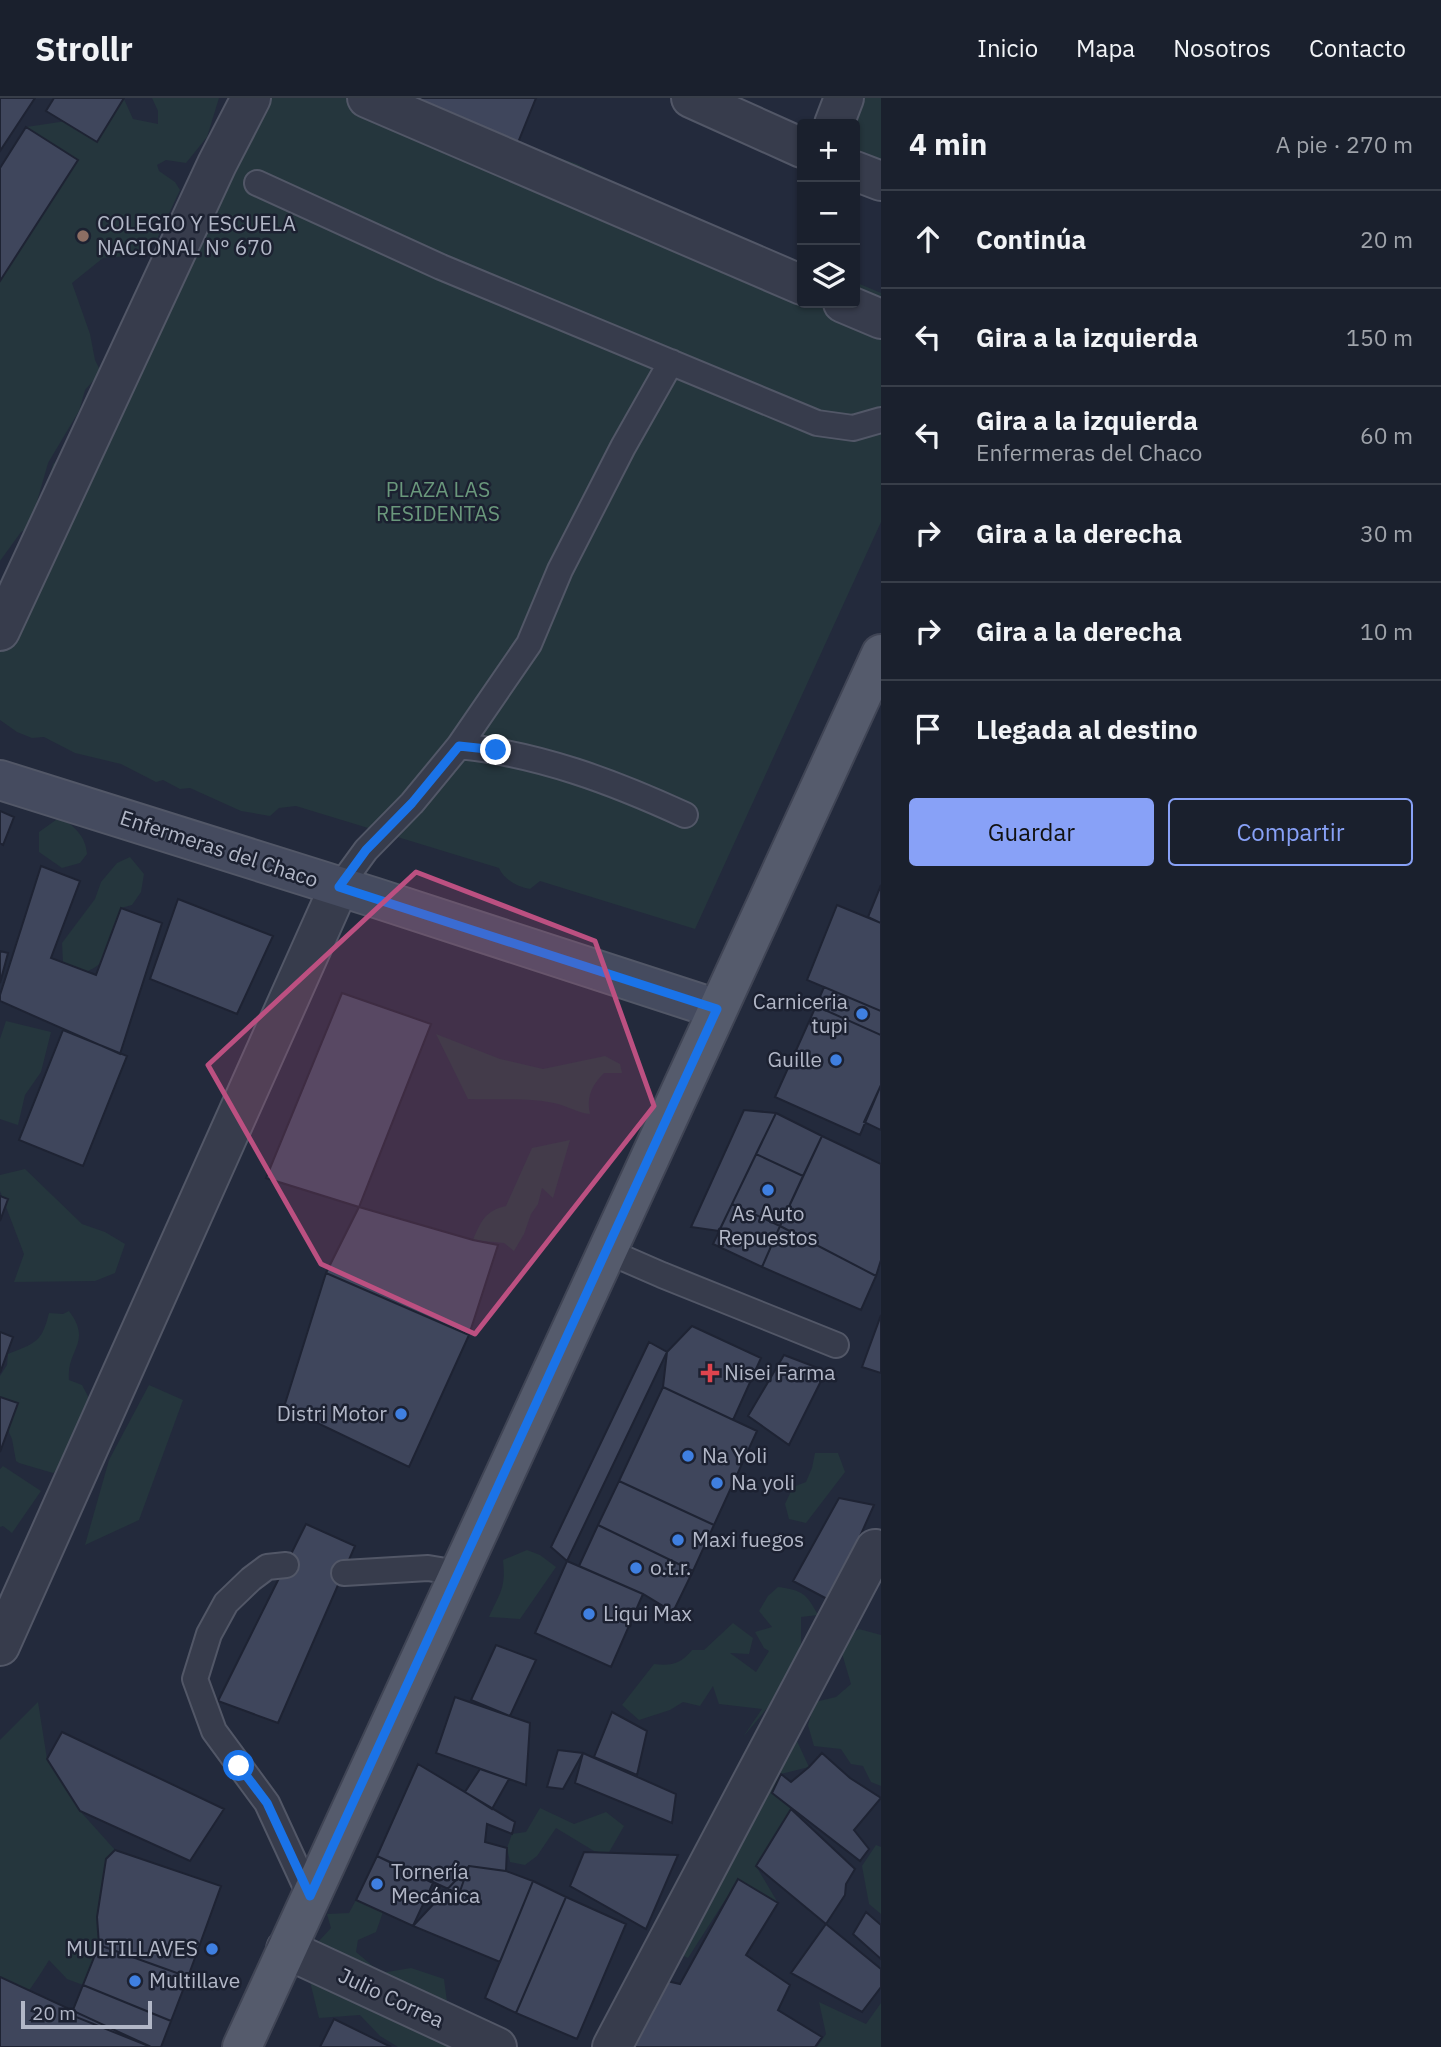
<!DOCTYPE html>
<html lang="es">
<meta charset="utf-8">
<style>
:root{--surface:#1a202d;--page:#232835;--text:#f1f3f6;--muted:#9fa3aa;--line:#383e49;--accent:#88a1f7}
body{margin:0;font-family:"IBM Plex Sans",sans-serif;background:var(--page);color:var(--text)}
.controls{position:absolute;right:21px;top:21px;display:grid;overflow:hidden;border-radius:7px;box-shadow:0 2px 5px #0004}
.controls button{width:63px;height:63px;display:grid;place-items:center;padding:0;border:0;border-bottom:2px solid var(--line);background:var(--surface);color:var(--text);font:35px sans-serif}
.scale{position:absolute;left:21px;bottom:18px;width:131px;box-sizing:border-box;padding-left:7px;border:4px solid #b2b7c7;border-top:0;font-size:19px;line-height:24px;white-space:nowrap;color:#b2b7c7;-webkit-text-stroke:5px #1c2131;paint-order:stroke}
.stop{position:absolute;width:21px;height:21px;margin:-16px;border:5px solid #1a73e8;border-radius:50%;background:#fff}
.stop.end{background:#1a73e8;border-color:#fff;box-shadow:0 2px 7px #0008}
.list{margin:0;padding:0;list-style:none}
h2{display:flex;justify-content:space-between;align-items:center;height:91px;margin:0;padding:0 28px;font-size:30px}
h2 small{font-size:23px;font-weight:400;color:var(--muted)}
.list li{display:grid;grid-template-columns:46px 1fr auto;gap:21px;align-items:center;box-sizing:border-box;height:98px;padding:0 28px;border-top:2px solid var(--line)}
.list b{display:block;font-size:26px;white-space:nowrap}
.list p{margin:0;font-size:23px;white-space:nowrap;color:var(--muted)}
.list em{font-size:23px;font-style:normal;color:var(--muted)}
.actions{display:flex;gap:14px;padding:21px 28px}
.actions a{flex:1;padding:16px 0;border:2px solid var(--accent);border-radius:7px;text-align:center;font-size:24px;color:var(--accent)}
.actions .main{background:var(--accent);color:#111}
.icon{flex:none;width:38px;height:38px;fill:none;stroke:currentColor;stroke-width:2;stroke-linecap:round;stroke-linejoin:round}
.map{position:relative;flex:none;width:881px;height:1949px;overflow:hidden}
header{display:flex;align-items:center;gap:42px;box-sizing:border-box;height:98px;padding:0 35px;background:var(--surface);border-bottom:2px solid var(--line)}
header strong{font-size:33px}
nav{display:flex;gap:38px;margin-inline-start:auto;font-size:24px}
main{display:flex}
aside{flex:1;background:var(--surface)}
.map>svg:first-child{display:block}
.green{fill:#25363d}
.building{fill:#3f465c;stroke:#1e2333;stroke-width:2}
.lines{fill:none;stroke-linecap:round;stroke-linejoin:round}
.service-casing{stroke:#525767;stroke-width:28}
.minor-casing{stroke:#525767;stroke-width:42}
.secondary-casing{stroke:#525767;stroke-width:42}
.primary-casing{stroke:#404555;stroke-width:42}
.service{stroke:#373c4c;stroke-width:24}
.minor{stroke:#373c4c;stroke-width:38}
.secondary{stroke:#454b5f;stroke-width:38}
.primary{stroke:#555b6c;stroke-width:38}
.route{stroke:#1a73e8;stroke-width:9}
.marked{fill:#bc5081;fill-opacity:0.2;stroke:#bc5081;stroke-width:5;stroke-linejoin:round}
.education-dot{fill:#8d6e63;stroke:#1c2131;stroke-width:2.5}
.shop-dot{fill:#3f7fe0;stroke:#1c2131;stroke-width:2.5}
.health-dot{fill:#e0444e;stroke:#1c2131;stroke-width:2.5}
.labels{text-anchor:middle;stroke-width:5;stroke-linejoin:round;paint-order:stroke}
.poi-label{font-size:21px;fill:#b2b7c7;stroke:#1c2131;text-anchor:start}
.park-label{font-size:21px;fill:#6a987c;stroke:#1c2131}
.street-label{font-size:21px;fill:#b2b7c7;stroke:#1c2131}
</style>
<header>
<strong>Strollr</strong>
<nav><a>Inicio</a><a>Mapa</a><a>Nosotros</a><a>Contacto</a></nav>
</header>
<main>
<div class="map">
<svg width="881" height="1949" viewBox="0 0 881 1949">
<rect width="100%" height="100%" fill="#232a3c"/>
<!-- green -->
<path class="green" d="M152,0H219L207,39L186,65L166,62L157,67L159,73L175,84L180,92L157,141L152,148L128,158L103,160L72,185L90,236L95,262L101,274L85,292L79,313L48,365L34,414L33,425L44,403L53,366L61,359L78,324L88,320L96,309L114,305L243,43L230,17V0H413L441,17L467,22L502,37L534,55L556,59L577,66L679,121L719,130L753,149L802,171V205H855V184L881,195V424L695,831L540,783L530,791C518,789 504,782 499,770L296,708L279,710L270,718L241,713L190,690L180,691L163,682L156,684L121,666L75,655L44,639L32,640L17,634L0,622V519L10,494L14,470L27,453L32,429L21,434L0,463V107L16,104L43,97L19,83L21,57L26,29L87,20L105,2L124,1L133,21L158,26V13Z
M851,0H881V72L855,57V26H841Z
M60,719C74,728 86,738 87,756L80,765L62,770L39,754V734Z
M130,759L144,776L141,794L132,807L121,810C118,817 115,825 113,832C108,854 109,864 86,874L63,865L62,845L95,801L101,784L117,765Z
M6,923L51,934L41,974L25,997L18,1027L0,1021V941Z
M436,936L500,961L543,971L605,958L620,966L622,975H604C592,987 586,999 590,1016C579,1015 569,1009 558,1006C533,999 495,1002 468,1001Z
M570,1042L553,1100L542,1090L538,1106L531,1116L524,1136L514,1153L504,1145L473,1142C481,1123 485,1113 506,1108L532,1050Z
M25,1071L82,1126L105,1134L125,1146L115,1175L95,1183L14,1184L24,1156L0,1093V1077Z
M69,1213C93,1245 66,1251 69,1282L82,1287L91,1304L63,1369L53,1375L19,1365L16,1363L12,1341L2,1319L0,1305V1278L7,1267L8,1256C36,1245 42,1244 49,1215L63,1216Z
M149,1287L183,1302L139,1422L85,1447L109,1362Z
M815,1355H838L845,1374L806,1425L789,1421L785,1406L793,1389L806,1384L812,1370Z
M3,1368L41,1393L12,1435L3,1428L0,1429V1371Z
M527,1452L540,1457L556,1469L520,1521L489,1519C500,1494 506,1491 503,1462Z
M778,1489C802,1492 807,1496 818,1517L801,1519V1545L790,1583L743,1639L762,1611L719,1606L713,1588L700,1608L683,1604L670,1612L639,1622L622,1607L654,1566C671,1568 681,1566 692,1552H704L733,1525L753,1540L749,1556L730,1555L756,1574L769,1553L764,1550L755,1534L772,1529L759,1513L768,1498Z
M859,1531L881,1537V1688L871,1684L863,1668L851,1666L841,1651L814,1648L808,1627L815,1604L836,1599L851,1586L838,1542Z
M38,1604L47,1661L80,1713L115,1752L106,1761L97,1819L99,1847L83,1887L67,1881L49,1862C39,1879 17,1913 0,1920V1642Z
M791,1630L809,1669L781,1676L772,1695L791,1711L756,1768L778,1805L738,1782L688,1860L664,1848Z
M540,1710L574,1726L606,1714L624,1728L608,1756L594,1753L556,1730L537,1758L525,1767L510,1764L507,1750L512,1736L526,1734Z
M876,1747L881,1749V1816L869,1806L862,1768Z
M356,1802L383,1814L376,1834L358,1842L356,1854L381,1875L411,1870L444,1881L450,1927L483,1949H398L380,1938L360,1917L319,1920L304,1859L331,1830L327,1816L349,1815Z
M819,1904L866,1926L881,1905V1949H817L826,1936Z"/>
<!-- building -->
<path class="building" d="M0,0H35L0,53Z
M54,0H124L97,44L46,13Z
M399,0H536L517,47Z
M26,29L78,62L0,183V70Z
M0,713L14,719L3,747L0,745Z
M41,768L80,783L51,860L96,877L121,810L162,825L120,956L0,903V897Z
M881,787V825L868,819Z
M178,801L273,838L237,916L150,881Z
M837,807L881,825V913L807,882Z
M0,853L8,855L0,885Z
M824,889L881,913V937L816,908Z
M342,895L431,926L359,1109L266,1080Z
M816,908L881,937V987L860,1037L775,999Z
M63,932L127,958L83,1068L19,1042Z
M881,987V1032L864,1024Z
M744,1012L776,1015L719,1133L691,1129Z
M776,1015L822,1038L803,1078L756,1056Z
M822,1038L881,1066V1162L876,1178L780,1128Z
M756,1056L803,1078L780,1128L732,1106Z
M0,1098L8,1101L0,1123Z
M732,1106L780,1128L762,1169L713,1146Z
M359,1109L473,1142L498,1147L469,1237L326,1175Z
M780,1128L876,1178L861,1212L762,1169Z
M326,1175L469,1237L409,1369L284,1309Z
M881,1217V1275L862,1269Z
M692,1228L761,1260L733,1322L663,1289L667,1254Z
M0,1234L13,1239L0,1275Z
M649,1244L667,1254L567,1463L551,1449Z
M784,1257L826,1273L789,1347L748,1318Z
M663,1289L757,1333L714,1427L619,1383Z
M0,1299L18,1305L0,1354Z
M619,1383L714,1427L693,1473L598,1427Z
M839,1400L874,1407L831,1503L793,1483Z
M306,1426L355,1448L278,1625L218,1603Z
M598,1427L693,1473L673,1514L643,1496L579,1468Z
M567,1463L643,1496L611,1569L535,1535Z
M496,1547L536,1562L510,1618L471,1602Z
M455,1599L530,1625L526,1687L436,1655Z
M612,1614L647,1633L637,1677L594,1659Z
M62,1634L224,1711L190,1763L80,1713L47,1661Z
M558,1652L583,1655L563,1691L547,1689Z
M583,1655L676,1696L672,1725L575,1685Z
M822,1655L850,1680L881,1700L854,1732L869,1751L860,1763L772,1695L781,1676L791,1684L809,1669Z
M418,1666L515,1724L512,1736L487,1726L485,1744L507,1750L506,1773L469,1768L459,1796L377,1758Z
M480,1671L509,1681L492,1711L465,1694Z
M791,1711L855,1771L846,1786L845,1797L826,1826L756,1768Z
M115,1752L221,1788L188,1879L99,1847L97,1819L106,1761Z
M584,1754L678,1757L646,1831L570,1788Z
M377,1758L433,1785L413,1828L356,1802Z
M469,1768L506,1773L533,1783L500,1864L413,1828Z
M738,1781L778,1805L746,1857L790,1887L778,1912L822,1939L815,1949H632L667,1883L680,1886Z
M533,1783L566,1799L516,1915L485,1900Z
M566,1799L626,1826L577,1941L516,1915Z
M866,1814L881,1827V1861L853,1836Z
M826,1826L881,1871V1889L862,1914L791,1875Z
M99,1847L188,1879L171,1923L83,1887Z
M0,1879L149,1948V1949H0Z
M83,1887L171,1923L161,1949H151L71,1917Z
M334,1921L391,1949H320Z"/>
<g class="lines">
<defs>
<path id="service" d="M257,85L441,169L817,325L853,330L881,322
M459,648C539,656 613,684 685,717
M339,789L366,752L412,705L459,648L529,546L560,472L623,349L671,264
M607,1153L662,1177L836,1247
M286,1467L267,1469L251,1481L226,1505L209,1536L195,1581L214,1633L267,1705L310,1798
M344,1475L428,1470L458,1475"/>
<path id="minor" d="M367,0L802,187
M691,0L802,50
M834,26L844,0
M855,73L881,83
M843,205L881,221
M0,533L217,66L251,0
M0,1548L339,789
M286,1851L497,1949
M612,1949L875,1451"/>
<path id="secondary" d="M0,682L376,800L717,911"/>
<path id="primary" d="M242,1949L881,556"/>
</defs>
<!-- service casing -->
<use href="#service" class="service-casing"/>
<!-- minor casing -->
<use href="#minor" class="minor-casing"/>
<!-- secondary casing -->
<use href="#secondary" class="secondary-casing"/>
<!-- primary casing -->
<use href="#primary" class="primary-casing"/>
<!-- service -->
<use href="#service" class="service"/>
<!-- minor -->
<use href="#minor" class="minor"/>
<!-- secondary -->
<use href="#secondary" class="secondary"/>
<!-- primary -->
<use href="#primary" class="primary"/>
</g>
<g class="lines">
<!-- route -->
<path class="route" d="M239,1668L267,1705L310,1798L717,911L339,789L366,752L412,705L459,648L496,652"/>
</g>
<!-- marked area -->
<path class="marked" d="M416,774L595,843L654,1008L475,1236L321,1166L208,967Z"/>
<!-- markers -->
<circle class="education-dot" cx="83" cy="138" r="7"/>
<g class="shop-dot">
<circle cx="862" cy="916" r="7"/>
<circle cx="836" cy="962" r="7"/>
<circle cx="768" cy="1092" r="7"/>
<circle cx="401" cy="1316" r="7"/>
<circle cx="688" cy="1358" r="7"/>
<circle cx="717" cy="1385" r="7"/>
<circle cx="678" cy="1442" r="7"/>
<circle cx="636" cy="1470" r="7"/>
<circle cx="589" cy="1516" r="7"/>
<circle cx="377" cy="1786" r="7"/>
<circle cx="212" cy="1851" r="7"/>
<circle cx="135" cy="1883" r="7"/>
</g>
<path class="health-dot" d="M706.5 1264.5h7v7h7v7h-7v7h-7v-7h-7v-7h7z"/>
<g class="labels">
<!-- poi labels -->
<g class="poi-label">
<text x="97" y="133">COLEGIO Y ESCUELA<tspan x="97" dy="24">NACIONAL N° 670</tspan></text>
<text x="848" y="911" text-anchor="end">Carniceria<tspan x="848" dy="24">tupi</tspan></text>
<text x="822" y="969" text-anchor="end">Guille</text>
<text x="768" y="1123" text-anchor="middle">As Auto<tspan x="768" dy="24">Repuestos</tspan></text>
<text x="724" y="1282">Nisei Farma</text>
<text x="387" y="1323" text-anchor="end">Distri Motor</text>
<text x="702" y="1365">Na Yoli</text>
<text x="731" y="1392">Na yoli</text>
<text x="692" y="1449">Maxi fuegos</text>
<text x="650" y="1477">o.t.r.</text>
<text x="603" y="1523">Liqui Max</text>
<text x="391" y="1781">Tornería<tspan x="391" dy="24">Mecánica</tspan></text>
<text x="198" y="1858" text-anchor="end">MULTILLAVES</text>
<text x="149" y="1890">Multillave</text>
</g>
<!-- park labels -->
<g class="park-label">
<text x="438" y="399">PLAZA LAS<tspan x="438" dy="24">RESIDENTAS</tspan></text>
</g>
<!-- street labels -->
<g class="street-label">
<text transform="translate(219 751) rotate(18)" y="7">Enfermeras del Chaco</text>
<text transform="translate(391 1900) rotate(25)" y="7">Julio Correa</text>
</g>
</g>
</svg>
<div class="controls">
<button>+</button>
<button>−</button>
<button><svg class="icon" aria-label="layers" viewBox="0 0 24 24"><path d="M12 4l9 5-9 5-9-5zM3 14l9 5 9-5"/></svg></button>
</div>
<div class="scale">20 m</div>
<div class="stop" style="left:239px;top:1668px"></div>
<div class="stop end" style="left:496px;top:652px"></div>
</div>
<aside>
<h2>4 min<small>A pie · 270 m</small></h2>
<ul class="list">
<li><svg class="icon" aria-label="ahead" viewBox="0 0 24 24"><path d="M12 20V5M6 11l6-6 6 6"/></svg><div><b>Continúa</b></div><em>20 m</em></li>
<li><svg class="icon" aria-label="left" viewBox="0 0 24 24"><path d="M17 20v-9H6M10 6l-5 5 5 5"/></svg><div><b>Gira a la izquierda</b></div><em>150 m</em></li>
<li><svg class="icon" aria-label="left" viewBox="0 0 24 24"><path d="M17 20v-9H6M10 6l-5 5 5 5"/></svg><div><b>Gira a la izquierda</b><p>Enfermeras del Chaco</p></div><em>60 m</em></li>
<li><svg class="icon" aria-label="right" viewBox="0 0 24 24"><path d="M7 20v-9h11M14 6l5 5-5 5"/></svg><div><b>Gira a la derecha</b></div><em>30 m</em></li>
<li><svg class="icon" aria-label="right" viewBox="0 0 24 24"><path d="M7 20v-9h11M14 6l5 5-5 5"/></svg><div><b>Gira a la derecha</b></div><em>10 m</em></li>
<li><svg class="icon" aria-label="arrive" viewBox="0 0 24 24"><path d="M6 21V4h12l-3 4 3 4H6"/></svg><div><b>Llegada al destino</b></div></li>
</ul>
<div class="actions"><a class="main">Guardar</a><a>Compartir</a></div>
</aside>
</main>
